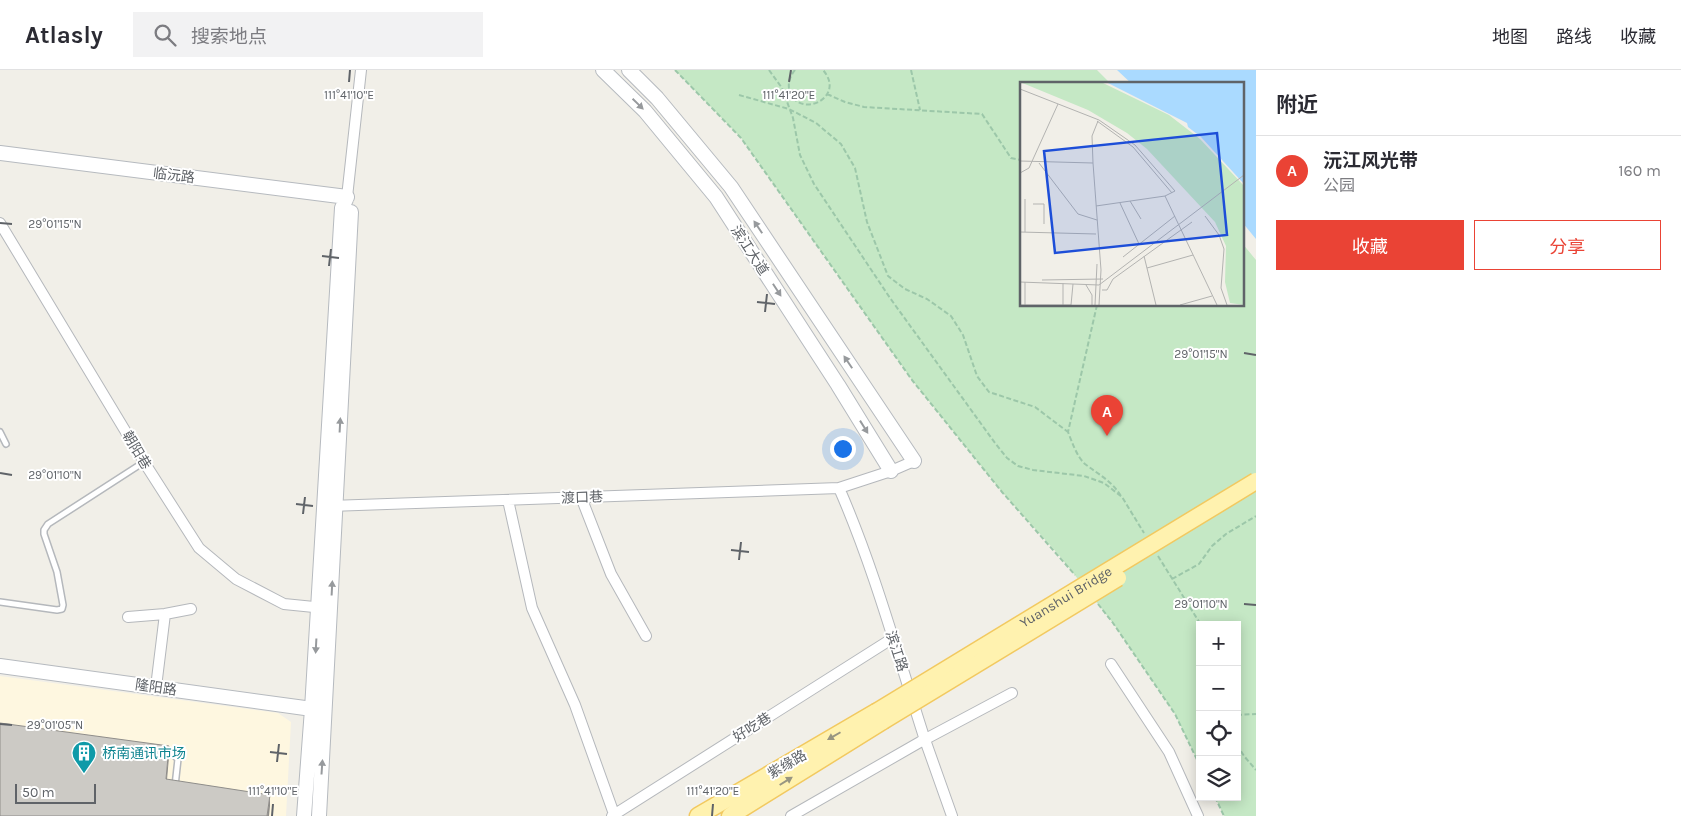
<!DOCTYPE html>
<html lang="zh">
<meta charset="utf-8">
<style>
:root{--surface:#fff;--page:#f2f2f3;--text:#2b2b33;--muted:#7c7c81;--line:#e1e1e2;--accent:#ea4335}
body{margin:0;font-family:Karla,"Noto Sans SC",sans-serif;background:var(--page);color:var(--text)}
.controls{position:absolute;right:15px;bottom:15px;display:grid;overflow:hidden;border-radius:0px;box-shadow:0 2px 12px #0003}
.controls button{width:45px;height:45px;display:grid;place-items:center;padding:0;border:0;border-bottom:1px solid var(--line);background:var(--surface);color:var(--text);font:25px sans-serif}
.scale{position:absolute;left:15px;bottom:12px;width:81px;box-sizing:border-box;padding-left:5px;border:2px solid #5f6368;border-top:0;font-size:14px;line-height:18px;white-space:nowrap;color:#5f6368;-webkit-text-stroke:4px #fff;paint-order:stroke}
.you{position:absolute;left:842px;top:378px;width:18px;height:18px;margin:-12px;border:4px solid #fff;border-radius:50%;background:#1a73e8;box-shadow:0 0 0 8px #1a73e833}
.badge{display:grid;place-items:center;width:32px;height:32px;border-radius:50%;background:var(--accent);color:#fff;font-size:16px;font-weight:700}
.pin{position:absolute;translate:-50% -41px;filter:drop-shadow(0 1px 2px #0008)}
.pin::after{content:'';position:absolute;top:26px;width:18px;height:15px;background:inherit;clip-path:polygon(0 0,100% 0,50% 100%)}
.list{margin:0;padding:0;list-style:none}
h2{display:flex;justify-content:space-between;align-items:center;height:65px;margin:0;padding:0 20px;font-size:21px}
h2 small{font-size:16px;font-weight:400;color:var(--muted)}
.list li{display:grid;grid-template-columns:32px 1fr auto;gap:15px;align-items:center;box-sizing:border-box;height:70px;padding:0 20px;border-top:1px solid var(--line)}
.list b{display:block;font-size:19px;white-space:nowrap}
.list p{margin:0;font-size:16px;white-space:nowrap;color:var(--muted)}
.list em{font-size:16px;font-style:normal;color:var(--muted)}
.actions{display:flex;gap:10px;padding:15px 20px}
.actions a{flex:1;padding:11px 0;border:1px solid var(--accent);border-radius:0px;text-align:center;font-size:18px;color:var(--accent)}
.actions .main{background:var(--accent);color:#fff}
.icon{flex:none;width:28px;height:28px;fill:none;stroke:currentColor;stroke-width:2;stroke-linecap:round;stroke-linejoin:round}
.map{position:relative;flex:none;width:1256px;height:746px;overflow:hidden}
header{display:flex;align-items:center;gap:30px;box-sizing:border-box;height:70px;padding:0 25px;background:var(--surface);border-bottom:1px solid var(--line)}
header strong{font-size:24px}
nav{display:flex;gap:28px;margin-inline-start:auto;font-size:18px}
.search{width:350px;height:45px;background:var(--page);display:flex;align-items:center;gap:12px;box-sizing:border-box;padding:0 18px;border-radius:0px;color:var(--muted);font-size:19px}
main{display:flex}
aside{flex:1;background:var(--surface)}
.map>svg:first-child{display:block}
.commercial{fill:#fef7e0}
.green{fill:#c5e8c5}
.water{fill:#aadaff}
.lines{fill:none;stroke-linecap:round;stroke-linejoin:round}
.lane-casing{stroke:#b5b8bc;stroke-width:8}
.street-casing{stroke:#b5b8bc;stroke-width:12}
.secondary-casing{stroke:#b6babf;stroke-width:16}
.primary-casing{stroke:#f2c960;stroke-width:19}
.path{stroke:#9cc7a9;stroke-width:2;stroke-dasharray:5 2.5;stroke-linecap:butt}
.lane{stroke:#fff;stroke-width:5}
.street{stroke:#fff;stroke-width:10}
.secondary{stroke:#fff;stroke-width:14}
.primary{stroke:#fff2af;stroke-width:16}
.primary-bridge-casing{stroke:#f2c960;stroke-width:19;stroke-linecap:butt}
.primary-bridge{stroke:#fff2af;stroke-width:16}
.shaded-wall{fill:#8f8d8a}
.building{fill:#cccac5;stroke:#8f8d8a}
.oneway{fill:#979a9d}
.oneway2{fill:#979581}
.ticks{fill:none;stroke:#5f6368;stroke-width:2}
.labels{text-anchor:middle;stroke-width:4;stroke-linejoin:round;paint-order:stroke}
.street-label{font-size:14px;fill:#5f6368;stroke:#fff}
.culture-label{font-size:14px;fill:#0d838f;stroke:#fff;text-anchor:start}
.inset-road{fill:none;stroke:#b3b3b1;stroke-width:1}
.view{fill:#1d4ed8;fill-opacity:0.15;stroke:#1d4ed8;stroke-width:2.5}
.inset-edge{fill:none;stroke:#5f6368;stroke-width:2.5}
.ticks-label{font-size:12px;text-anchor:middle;fill:#5f6368;stroke:#fff;stroke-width:4;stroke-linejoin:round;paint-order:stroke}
</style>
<header>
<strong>Atlasly</strong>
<div class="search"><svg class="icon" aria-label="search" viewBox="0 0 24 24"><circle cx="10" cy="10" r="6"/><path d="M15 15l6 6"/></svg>搜索地点</div>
<nav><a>地图</a><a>路线</a><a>收藏</a></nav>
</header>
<main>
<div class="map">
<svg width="1256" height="746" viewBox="0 0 1256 746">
<rect width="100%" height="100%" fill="#f1efe8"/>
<!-- commercial -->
<path class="commercial" d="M0,606L278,643L291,652L286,746H0Z"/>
<!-- green -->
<path class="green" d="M675,0H1097L1111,14H1021V235H1242V173L1256,190V746H1224L1215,727H1237V555H1200V696L1175,644L1113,553L1058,484L1002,422L912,310L741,68Z"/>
<!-- water -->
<path class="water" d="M1117,0H1256V169L1242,152V14H1132Z"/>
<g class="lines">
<defs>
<path id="lane" d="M0,362L6,374
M0,532L57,540L62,539L63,535L57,502L44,464V460L48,454L144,392
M162,683L173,685L178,689L175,716"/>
<path id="street" d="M347,127L361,0
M0,153L144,392L199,478L236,509L284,534L324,538
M839,418C874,498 897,583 924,667C933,693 943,720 952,746
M581,427L611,504L646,566
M508,430L532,538L575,635L614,744
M330,436L839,418L891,401L914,391
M128,547L165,544L191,539
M1111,594L1169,682L1198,746
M156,617L165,544
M612,746L893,568
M791,746L920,672L1012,623"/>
<path id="secondary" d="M603,0L645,41L716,127L838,315L891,401
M629,0L657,28L731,117L914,391
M0,83L347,127
M0,596L312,639
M304,746L312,639L342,138L347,127
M319,746L351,142"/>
<path id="primary" d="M698,746L876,642
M730,746L883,651"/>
</defs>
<!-- lane casing -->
<use href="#lane" class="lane-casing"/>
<!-- street casing -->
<use href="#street" class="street-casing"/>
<!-- secondary casing -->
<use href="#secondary" class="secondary-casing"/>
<!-- primary casing -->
<use href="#primary" class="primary-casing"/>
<!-- path -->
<path class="path" d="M675,0L741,68L912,310L1002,422L1075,505
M769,0L782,18L793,48L800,85L814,114L890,228L995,373L1007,388L1018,396L1033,400L1084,406L1104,413L1122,427L1144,463
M795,0C791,5 788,11 789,18C795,51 848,29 823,0
M911,0L920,40
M827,24L845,32L864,37L982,44L1011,88L1021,90
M739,25L789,39L816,53L841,74L855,98L867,152L888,206L905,219L927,229L951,246L963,265L977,306L989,322L1035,337L1068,362
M1097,235L1068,362C1072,372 1077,387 1085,394C1099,405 1111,410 1121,426
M1158,486L1201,555
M1172,509L1199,494L1212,476L1226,464L1256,446
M1098,534L1113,553L1175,644L1200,696
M1237,645L1256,644
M1237,675L1244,686L1256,700
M1215,727L1224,746"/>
<!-- lane -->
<use href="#lane" class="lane"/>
<!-- street -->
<use href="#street" class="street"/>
<!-- secondary -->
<use href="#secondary" class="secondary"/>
<!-- primary -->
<use href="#primary" class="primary"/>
<defs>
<g id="primary-bridge">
<path id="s1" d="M876,642L1256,411"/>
<path d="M883,651L1118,508"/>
</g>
</defs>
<!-- primary-bridge casing -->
<use href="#primary-bridge" class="primary-bridge-casing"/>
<!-- primary-bridge -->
<use href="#primary-bridge" class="primary-bridge"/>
</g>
<!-- shaded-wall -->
<path class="shaded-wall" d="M169,676V687L166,721V709Z
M270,725V736L269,746H267Z"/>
<!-- building -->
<path class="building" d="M0,653L169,676L166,709L270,725L267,746H0Z"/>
<!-- one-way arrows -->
<defs><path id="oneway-solid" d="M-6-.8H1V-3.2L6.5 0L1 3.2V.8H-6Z" transform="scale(1.25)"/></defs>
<g class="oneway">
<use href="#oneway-solid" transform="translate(638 34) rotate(44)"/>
<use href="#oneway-solid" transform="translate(758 157) rotate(-124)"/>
<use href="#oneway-solid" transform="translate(777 220) rotate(57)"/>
<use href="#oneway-solid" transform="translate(848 292) rotate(-124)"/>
<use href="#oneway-solid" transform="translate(340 355) rotate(-87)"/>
<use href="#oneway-solid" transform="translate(864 357) rotate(58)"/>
<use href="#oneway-solid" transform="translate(332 518) rotate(-87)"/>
<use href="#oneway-solid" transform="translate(316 576) rotate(93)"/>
<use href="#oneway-solid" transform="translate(322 697) rotate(-86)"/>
</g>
<g class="oneway2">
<use href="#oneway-solid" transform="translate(834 666) rotate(150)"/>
<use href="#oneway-solid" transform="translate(786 711) rotate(-32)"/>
</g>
<!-- ticks -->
<path class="ticks" d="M349,12L350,0M789,12L791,0M0,153L12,154M322,186L339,188M329,196L331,179M757,232L775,234M765,242L767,224M1244,283L1256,285M0,403L12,405M296,434L313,436M303,444L305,427M731,480L749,482M739,490L741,472M1244,534L1256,535M0,654L12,655M270,682L287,684M277,692L279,674M272,746L273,734M712,746L713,734"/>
<!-- icons -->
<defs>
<symbol id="building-pin" viewBox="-11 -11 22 30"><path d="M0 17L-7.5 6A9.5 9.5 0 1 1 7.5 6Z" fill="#0f9aa8" stroke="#fff"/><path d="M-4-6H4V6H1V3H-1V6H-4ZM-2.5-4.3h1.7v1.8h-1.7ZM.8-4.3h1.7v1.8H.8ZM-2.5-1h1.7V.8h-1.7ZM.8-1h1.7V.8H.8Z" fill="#fff"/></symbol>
</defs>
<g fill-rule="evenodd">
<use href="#building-pin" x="70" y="669" width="28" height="38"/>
</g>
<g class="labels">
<!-- street labels -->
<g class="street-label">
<text transform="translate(174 105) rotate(7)" y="5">临沅路</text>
<text transform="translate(750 180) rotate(57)" y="5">滨江大道</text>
<text transform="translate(137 380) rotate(59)" y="5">朝阳巷</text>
<text transform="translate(582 427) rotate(-2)" y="5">渡口巷</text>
<text dy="5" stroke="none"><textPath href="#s1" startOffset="222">Yuanshui Bridge</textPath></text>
<text transform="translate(897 581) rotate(72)" y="5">滨江路</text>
<text transform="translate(156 617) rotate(8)" y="5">隆阳路</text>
<text transform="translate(752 657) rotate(-32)" y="5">好吃巷</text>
<text transform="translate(787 694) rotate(-30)" y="5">紫缘路</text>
</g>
<!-- culture labels -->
<g class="culture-label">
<text x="102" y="688">桥南通讯市场</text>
</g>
</g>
<!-- overview -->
<g transform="translate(1020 12)">
<rect width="224" height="224" fill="#f1efe8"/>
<path d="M0,0H81L149,33L180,57L224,104V223L210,221L205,200L206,164L195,140L127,67L107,51L68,28Z" fill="#c5e8c5"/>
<path d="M86,0H224V102L181,55L168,45L167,41Z" fill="#aadaff"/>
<path class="inset-road" d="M0,7L79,38L115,63L155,109L145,114L76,124M77,39L113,65L152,111M0,79L73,81L72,54L78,39M19,81L58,132L77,138M73,81L81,188L79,223M0,91L9,86L38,22M145,114L197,223M110,119L121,137M100,121L119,162M13,122H24V142M185,134L199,153L204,167L201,206L207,223M0,150L76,152M5,150V117M124,174L136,223M103,175L155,134M127,186L173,173M22,198L83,197M0,200L79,203L224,93M66,203L72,213V223M82,208H87L93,197L172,140M0,223H51M5,223V200M43,223V201M51,223L53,202M75,223L77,182M160,223L192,214"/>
<path class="view" d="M197,51L207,153L35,171L24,69Z"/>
<rect width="224" height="224" class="inset-edge"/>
</g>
<g class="ticks-label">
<text x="349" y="29">111°41'10"E</text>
<text x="789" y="29">111°41'20"E</text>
<text x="55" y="158">29°01'15"N</text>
<text x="1201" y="288">29°01'15"N</text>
<text x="55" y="409">29°01'10"N</text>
<text x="1201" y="538">29°01'10"N</text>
<text x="55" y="659">29°01'05"N</text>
<text x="273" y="725">111°41'10"E</text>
<text x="713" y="725">111°41'20"E</text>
</g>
</svg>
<div class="controls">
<button>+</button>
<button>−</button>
<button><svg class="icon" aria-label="locate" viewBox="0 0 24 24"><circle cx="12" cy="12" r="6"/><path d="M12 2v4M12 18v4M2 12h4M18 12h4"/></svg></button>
<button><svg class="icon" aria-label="layers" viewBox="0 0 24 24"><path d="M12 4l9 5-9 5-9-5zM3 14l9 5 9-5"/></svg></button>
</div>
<div class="scale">50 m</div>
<div class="you"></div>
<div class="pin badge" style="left:1107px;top:366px">A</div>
</div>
<aside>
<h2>附近<small></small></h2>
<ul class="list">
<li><span class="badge">A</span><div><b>沅江风光带</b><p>公园</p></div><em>160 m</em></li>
</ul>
<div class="actions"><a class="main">收藏</a><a>分享</a></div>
</aside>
</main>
